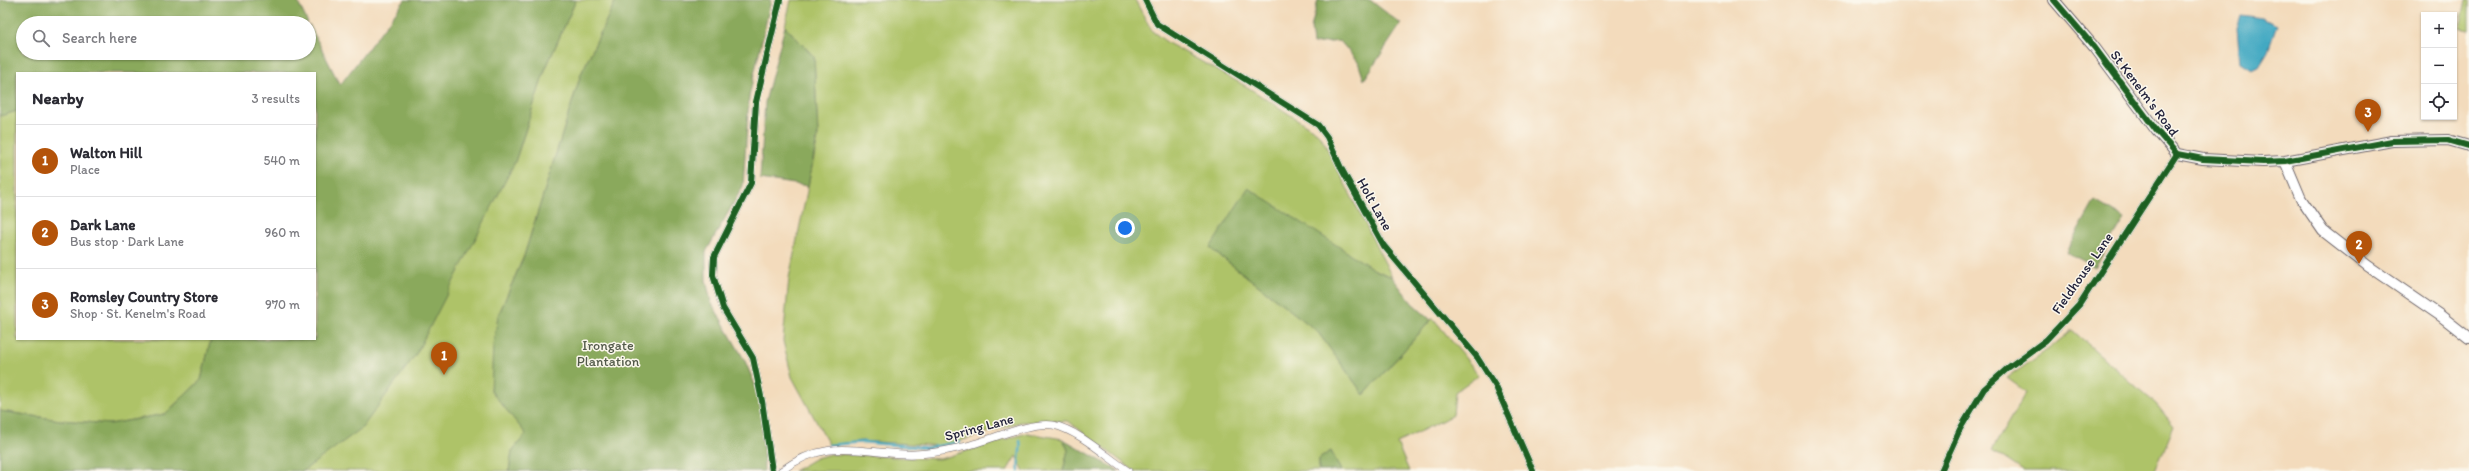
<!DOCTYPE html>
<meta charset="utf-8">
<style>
:root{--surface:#fff;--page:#f2f2f3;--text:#2b2b33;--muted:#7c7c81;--line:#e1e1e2;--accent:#b45309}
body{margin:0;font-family:Itim,sans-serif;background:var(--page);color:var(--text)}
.controls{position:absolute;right:12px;top:12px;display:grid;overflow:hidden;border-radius:0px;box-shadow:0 1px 3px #0004}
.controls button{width:36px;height:36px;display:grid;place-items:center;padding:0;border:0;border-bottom:1px solid var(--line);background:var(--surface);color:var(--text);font:20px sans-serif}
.you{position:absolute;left:1125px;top:228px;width:14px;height:14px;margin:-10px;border:3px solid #fff;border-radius:50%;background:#1a73e8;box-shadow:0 0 0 6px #1a73e833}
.badge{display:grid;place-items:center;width:26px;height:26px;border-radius:50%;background:var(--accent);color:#fff;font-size:13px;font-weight:700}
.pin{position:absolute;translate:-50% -33px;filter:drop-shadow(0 1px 2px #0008)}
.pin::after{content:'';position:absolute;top:21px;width:14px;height:12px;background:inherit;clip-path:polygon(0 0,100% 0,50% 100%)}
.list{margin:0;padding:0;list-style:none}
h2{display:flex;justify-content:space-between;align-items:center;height:52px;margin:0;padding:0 16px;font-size:17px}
h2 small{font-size:13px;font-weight:400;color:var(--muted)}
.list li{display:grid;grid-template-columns:26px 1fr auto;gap:12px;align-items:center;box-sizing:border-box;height:72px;padding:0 16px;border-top:1px solid var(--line)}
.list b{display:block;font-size:15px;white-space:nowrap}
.list p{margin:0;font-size:13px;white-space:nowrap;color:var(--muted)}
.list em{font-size:13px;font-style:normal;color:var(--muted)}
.icon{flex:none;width:22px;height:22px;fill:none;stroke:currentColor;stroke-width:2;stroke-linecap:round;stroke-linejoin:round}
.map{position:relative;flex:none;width:2469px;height:471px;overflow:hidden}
.search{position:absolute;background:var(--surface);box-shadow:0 1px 3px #0004;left:16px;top:16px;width:300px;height:44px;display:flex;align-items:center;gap:10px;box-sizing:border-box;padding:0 14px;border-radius:22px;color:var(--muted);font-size:15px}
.panel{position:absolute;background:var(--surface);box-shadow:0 1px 3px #0004;left:16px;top:72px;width:300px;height:268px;border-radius:0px}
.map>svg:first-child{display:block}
.green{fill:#aec367;stroke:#687251}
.forest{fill:#8aa95c;stroke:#56664c}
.water{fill:#42a9c2;stroke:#32667e}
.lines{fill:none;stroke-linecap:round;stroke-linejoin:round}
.stream{stroke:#42a9c2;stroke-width:2.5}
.street-casing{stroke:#6b6368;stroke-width:8}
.secondary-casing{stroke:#6b6368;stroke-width:12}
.street{stroke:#fff;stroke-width:7}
.secondary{stroke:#fff;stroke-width:10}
.cycleway-casing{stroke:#fbf7ec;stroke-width:8}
.cycleway{stroke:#1b5e20;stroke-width:6}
.labels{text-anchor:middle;stroke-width:3;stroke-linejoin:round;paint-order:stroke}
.street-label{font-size:14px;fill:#22223b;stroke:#fbf7ec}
.park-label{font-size:14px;fill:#535a4a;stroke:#fbf7ec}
</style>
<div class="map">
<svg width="2469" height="471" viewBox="0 0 2469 471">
<rect width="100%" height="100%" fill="#fbf7ec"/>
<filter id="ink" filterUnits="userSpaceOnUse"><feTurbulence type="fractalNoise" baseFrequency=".025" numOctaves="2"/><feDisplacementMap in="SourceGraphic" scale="8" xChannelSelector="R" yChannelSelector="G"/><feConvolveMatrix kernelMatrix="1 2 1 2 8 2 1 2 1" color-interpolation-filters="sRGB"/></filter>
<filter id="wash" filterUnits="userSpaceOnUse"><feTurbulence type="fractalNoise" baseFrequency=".012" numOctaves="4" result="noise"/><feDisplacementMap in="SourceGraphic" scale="16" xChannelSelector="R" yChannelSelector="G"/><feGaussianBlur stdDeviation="0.9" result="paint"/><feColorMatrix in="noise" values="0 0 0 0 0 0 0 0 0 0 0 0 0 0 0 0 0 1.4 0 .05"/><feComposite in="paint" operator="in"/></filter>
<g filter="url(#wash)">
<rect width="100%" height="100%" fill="#f3dbbc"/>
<!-- green -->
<path class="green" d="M576,0H616L581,74L524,256L498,316L491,391L527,434L512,451L509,471H300L466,254L515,162L545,70Z
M791,0H1135L1152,31L1168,43L1249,88L1317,132L1324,142L1392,277L1375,270L1210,248L1317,331L1364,395L1433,318L1479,375L1455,392L1453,415L1397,443L1409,471H1341L1331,451L1319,459V471H1134L1068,421L1021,422L944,446L861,441L829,445L792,377L783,341L789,278L818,138L814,57L785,26Z
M2466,0H2469V30L2460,28Z
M17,111V339H211L201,380L165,414L110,424L60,420L0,411V116Z
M2072,330L2156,404L2174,426L2155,471H2023L1992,450L2026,392L2007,378L2050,348Z
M1027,433L1063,439L1068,450L1063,471H1024L1016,456L1007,471H794L816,458L830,454L940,459Z"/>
<!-- forest -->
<path class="forest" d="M0,0H297L308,23H23V53H309V24L340,85L405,0H576L545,70L515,162L416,354L362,428L303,471H0V411L60,420L110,424L165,414L201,380L211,339H315V73H17V111L0,116Z
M616,0H771L749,97L743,186L706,252V280L711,302L745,361L762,401L764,471H509L512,451L526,434L491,391L493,345L498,316L524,256L581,74Z
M1318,0H1370L1401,24L1364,80L1358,62L1340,41L1313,44L1311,28Z
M785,26L814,57L818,133L808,186L760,179L765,102Z
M1248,188L1375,270L1392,277L1412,303L1431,320L1364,395L1317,331L1210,248Z
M2095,201L2125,219L2095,267L2066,252Z
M1063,439L1119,471H1063L1068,450Z
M1331,451L1341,471H1319V459Z"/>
<!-- water -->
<path class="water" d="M2241,15L2262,18L2277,25L2267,54L2259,67L2251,70L2240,63L2237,28Z"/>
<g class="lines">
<!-- stream -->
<path class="stream" d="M829,445L863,442L927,448L959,442
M1019,471C1017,460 1022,449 1020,441"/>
</g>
</g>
<g filter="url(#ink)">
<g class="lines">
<defs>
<path id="street" d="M1145,0L1157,24L1318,125L1327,137L1341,168L1384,246L1477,357L1496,387L1533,471
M772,471L762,401L753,358L723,308L713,275L714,257L751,183L756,102L780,0
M781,471C825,438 856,452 905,454C923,455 945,451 962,447C986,442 1030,421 1053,425C1078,430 1107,457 1128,471
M1941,471L1960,429L1984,389L2009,367L2046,340L2079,305L2177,154"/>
<path id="secondary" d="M2054,0L2095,48L2156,130L2177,154L2203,159L2263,162L2285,161L2392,141L2448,140L2469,146
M2285,161L2301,199L2323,231L2368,266L2441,316L2469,338"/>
</defs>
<!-- street casing -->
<use href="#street" class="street-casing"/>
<!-- secondary casing -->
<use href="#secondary" class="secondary-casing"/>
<!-- street -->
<use href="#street" class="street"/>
<!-- secondary -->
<use href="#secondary" class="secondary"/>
<defs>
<path id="cycleway" d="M1145,0L1157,24L1318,125L1327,137L1341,168L1384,246L1477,357L1496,387L1533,471
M2054,0L2095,48L2156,130L2177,154L2203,159L2263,162L2285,161L2392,141L2448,140L2469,146
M772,471L762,401L753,358L723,308L713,275L714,257L751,183L756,102L780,0
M1941,471L1960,429L1984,389L2009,367L2046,340L2079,305L2177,154"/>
</defs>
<!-- cycleway casing -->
<use href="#cycleway" class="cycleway-casing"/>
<!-- cycleway -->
<use href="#cycleway" class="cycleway"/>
</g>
</g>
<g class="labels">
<!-- street labels -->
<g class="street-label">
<text transform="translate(2145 93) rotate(53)" y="5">St Kenelm's Road</text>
<text transform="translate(1375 204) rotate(61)" y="5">Holt Lane</text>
<text transform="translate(2082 273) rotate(-55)" y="5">Fieldhouse Lane</text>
<text transform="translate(979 427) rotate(-15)" y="5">Spring Lane</text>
</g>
<!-- park labels -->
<g class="park-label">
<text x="608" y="350">Irongate<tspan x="608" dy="16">Plantation</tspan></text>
</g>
</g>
</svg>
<div class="controls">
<button>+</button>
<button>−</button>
<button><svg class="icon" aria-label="locate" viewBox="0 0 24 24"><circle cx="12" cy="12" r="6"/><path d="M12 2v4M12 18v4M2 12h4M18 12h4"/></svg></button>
</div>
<div class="you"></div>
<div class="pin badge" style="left:444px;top:375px">1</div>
<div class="pin badge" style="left:2359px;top:264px">2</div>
<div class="pin badge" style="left:2368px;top:132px">3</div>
<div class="search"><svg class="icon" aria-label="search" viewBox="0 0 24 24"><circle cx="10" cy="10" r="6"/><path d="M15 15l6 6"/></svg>Search here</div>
<section class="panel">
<h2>Nearby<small>3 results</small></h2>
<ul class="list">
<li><span class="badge">1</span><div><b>Walton Hill</b><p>Place</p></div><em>540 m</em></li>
<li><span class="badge">2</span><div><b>Dark Lane</b><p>Bus stop · Dark Lane</p></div><em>960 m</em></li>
<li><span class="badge">3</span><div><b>Romsley Country Store</b><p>Shop · St. Kenelm's Road</p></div><em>970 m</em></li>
</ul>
</section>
</div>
